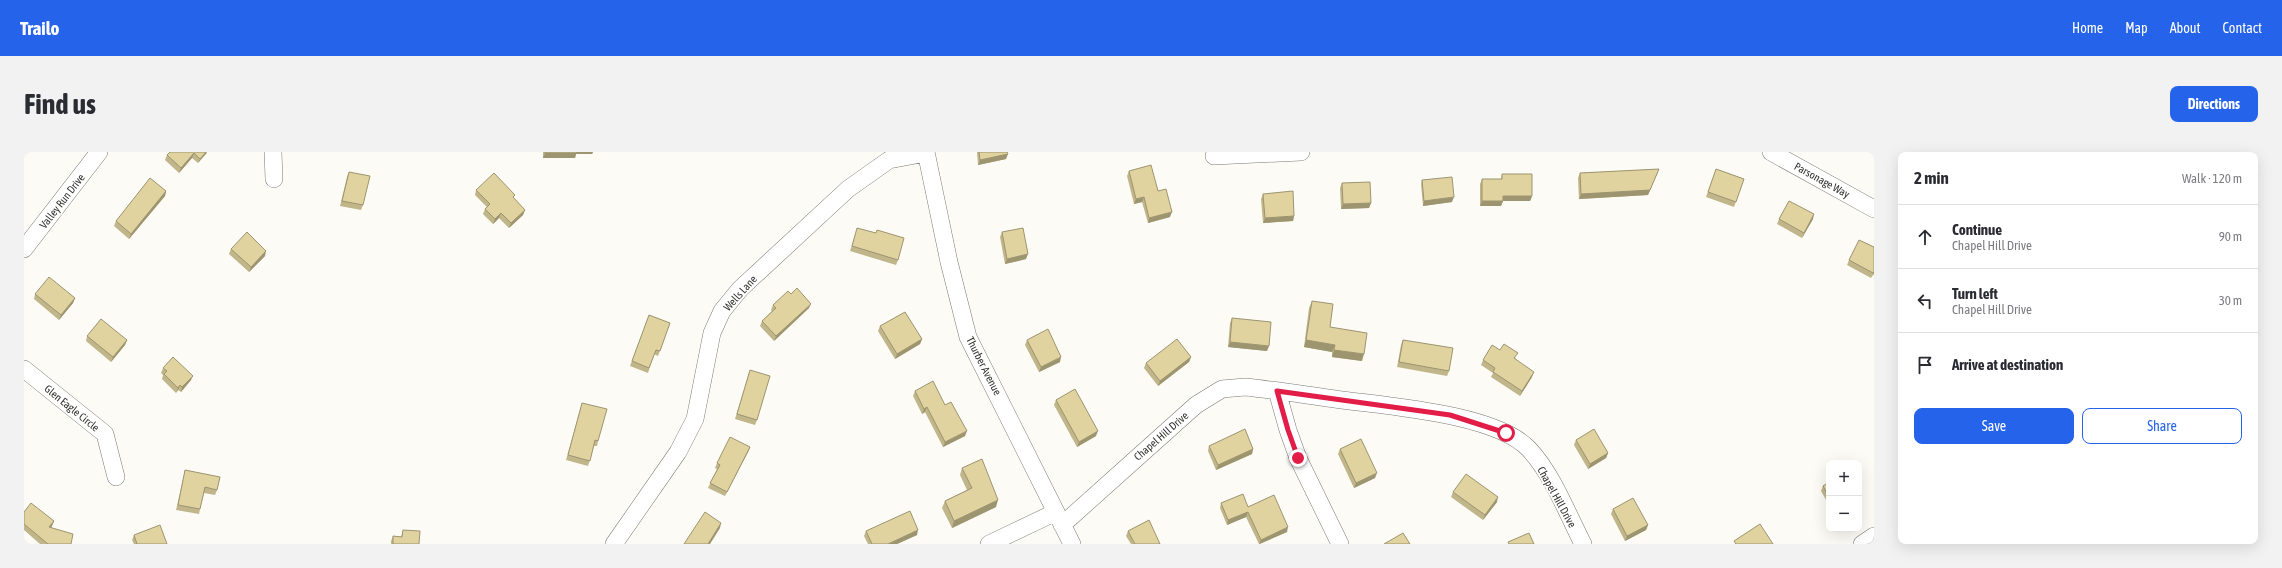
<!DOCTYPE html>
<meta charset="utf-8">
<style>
:root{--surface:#fff;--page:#f2f2f3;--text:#2b2b33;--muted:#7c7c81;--line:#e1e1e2;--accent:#2563eb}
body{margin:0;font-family:"Asap Condensed",sans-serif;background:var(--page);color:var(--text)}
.controls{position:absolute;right:12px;bottom:12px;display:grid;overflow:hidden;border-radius:8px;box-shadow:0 4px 16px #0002}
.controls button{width:36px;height:36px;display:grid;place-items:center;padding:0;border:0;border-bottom:1px solid var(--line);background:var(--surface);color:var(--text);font:20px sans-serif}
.stop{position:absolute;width:12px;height:12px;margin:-9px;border:3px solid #e11d48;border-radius:50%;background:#fff}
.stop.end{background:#e11d48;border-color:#fff;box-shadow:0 1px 4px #0008}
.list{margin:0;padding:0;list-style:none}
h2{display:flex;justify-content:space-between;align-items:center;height:52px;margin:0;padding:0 16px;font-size:17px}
h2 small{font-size:13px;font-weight:400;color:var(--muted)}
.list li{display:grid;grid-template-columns:26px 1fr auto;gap:12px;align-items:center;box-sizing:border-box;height:64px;padding:0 16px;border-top:1px solid var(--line)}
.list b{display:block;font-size:15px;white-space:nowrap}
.list p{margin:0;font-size:13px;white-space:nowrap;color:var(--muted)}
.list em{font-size:13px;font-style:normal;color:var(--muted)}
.actions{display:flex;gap:8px;padding:12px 16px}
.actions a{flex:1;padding:9px 0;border:1px solid var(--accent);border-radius:8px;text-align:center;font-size:14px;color:var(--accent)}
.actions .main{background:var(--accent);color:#fff}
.icon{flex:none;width:22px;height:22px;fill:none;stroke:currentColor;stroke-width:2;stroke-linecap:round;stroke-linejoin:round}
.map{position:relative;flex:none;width:1850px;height:392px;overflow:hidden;border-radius:8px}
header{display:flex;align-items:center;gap:24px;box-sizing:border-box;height:56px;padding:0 20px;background:var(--accent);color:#fff}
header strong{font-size:19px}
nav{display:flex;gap:22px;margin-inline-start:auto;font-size:14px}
.intro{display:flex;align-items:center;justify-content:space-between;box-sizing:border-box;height:96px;padding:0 24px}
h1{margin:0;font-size:28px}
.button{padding:10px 18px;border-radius:8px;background:var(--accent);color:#fff;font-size:14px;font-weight:700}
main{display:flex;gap:24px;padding:0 24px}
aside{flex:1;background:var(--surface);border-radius:8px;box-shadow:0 4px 16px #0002}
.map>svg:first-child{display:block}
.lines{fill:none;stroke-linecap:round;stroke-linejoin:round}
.minor-casing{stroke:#7b7a75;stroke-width:18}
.minor{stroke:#fff;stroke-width:17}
.wall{fill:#c1b58a}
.shaded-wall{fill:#9d9470}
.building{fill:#e0d3a0;stroke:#9d9470}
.route{stroke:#e11d48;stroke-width:5}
.labels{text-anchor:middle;stroke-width:3.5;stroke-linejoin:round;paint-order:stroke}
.street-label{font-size:11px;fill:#343331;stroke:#fff}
</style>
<header>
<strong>Trailo</strong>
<nav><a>Home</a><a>Map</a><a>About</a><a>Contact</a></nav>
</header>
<div class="intro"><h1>Find us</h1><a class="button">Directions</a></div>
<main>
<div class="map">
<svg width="1850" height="392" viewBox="0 0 1850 392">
<rect width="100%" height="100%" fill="#fcfbf6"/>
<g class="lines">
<defs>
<path id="minor" d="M249,0L250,27
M902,0L925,110L944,185L1048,392
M1747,0L1850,57
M1190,4L1277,0
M0,97L75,0
M0,217L81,282L92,325
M1253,239L1264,278L1274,306L1316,392
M1038,373L1172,253L1198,237L1221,235C1251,238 1281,243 1311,247C1360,254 1471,261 1505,297C1529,323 1543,361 1559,392
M590,392L654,300L671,267L688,181L698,159L716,137L824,37L865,8L902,1
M965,392L1032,360
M1838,392L1850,384"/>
</defs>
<!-- minor casing -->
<use href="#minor" class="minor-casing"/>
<!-- minor -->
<use href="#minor" class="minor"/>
</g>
<!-- wall -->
<path class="wall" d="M146,0L183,1L174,11L168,6L155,21L141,8L143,3Z
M519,0H569L568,2H552L551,6H519Z
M953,0H983L982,7L954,13Z
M1635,17L1624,43L1555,47L1554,26L1556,21Z
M1692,17L1720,27L1710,55L1682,45Z
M1105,19L1134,39L1146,65L1124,71L1118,50L1110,52L1103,24Z
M325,20L339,53L337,58L316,54L323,25Z
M1478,22L1508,44L1506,49H1479L1477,54H1456V32L1458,27H1477Z
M1398,28L1428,50L1399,54L1397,32Z
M1318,31L1347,51L1345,56L1317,57L1316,36Z
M452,38L490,47L501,58L499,63L485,76L475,66L469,72L459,62L461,57L463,55L451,43Z
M142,39L141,44L105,87L90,74L92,69Z
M1239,42L1270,64L1269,69L1239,71L1237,47Z
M1755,67H1789L1778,86L1753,72Z
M978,80L1002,107L981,112L976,85Z
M832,81L874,108L872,113L826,99Z
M1850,95V123H1849L1847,126L1823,113L1825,108Z
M207,97L241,104L225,120L205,102Z
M11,142L51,146L49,151L35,168L10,147Z
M767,142L785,156L750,189L736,174L738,169L748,159L747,158L749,153Z
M1288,149L1306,175L1338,209L1308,205V200L1280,195L1285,156Z
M625,163L646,171L634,204L630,202L624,221L606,214Z
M1208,166L1243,199L1204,195L1206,171Z
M856,174L898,187L896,192L871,207L854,179Z
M63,184L103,188L101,193L87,210L62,189Z
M1003,188L1036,210L1015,220L1001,193Z
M1379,188L1425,219L1423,224L1373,215L1377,193Z
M1476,198L1492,206L1491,207L1508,225L1496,244L1467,225L1469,221L1457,213L1459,208Z
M1167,205L1165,210L1134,234L1120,216L1122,211Z
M139,216L167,228L157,240L154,238L152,241L138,227L139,223L137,221Z
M726,218L733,268L731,273L711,267Z
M891,239L921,253L941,284L919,295L901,260L898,262L889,244Z
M1032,248L1072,284L1053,295L1030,253Z
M558,251L574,289L573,294H570L564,314L542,308Z
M1552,288L1584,301L1582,306L1564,317L1550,293Z
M1185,294L1229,297L1228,302L1192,318L1184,299Z
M726,295L724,300L701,344L684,336L693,317L691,316L693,311Z
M1316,297L1351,326L1330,336L1314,302Z
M938,316L972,355L928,376L918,356L921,349L943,338L936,323Z
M161,318L193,338L191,343L180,341L176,357L175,362L152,358L160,323Z
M1805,330V353L1797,339L1799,334Z
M1429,340L1473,350L1459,368L1427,345Z
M1197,351L1224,355L1263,380L1236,392H1235L1222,365L1203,373L1196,356Z
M1589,357L1624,373L1622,378L1601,389L1587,362Z
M0,360L30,369L27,376L47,392H16L0,378Z
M379,378L395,392H367V389L369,384L377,385Z
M842,379L893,383L873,392H844L840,384Z
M1104,379L1136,392H1107L1102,384Z
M110,383L143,392H110L108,388Z"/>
<!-- shaded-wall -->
<path class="shaded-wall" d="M182,0H183L174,11L176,7Z
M552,0H569L568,2H552L551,6H519L521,1Z
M170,1L168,6L155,21L157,16Z
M984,2L982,7L954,13L956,8Z
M1635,17L1624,43L1555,47L1557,42Z
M142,39L141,44L105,87L107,82Z
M1479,44H1508L1506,49H1479L1477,54H1456L1458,49Z
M1120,45L1118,50L1110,52L1112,47Z
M1430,45L1428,50L1399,54L1400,49Z
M1347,51L1345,56L1317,57L1319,52Z
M501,58L499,63L485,76L487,71Z
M1148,60L1146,65L1124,71L1125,66Z
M477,61L475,66L469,72L471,67Z
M1790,62L1789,67L1778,86L1780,81Z
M1270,64L1269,69L1239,71L1241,66Z
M242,99L241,104L225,120L227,115Z
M1004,102L1002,107L981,112L983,107Z
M51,146L49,151L35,168L37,163Z
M787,152L785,156L750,189L752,184Z
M898,187L896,192L871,207L873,202Z
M103,188L101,193L87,210L89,205Z
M1282,188L1311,193L1308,200L1280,195Z
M1206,190L1245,194L1243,199L1204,195Z
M1310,198L1340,202L1338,209L1308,205Z
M1037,205L1036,210L1015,220L1017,215Z
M1167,205L1165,210L1134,234L1136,229Z
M1510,220L1508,225L1496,244L1498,239Z
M169,224L167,228L157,240L158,235Z
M156,233L154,238L152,241L154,236Z
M903,255L901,260L898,262L900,257Z
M943,279L941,284L919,295L921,290Z
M1074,279L1072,284L1053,295L1055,290Z
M726,295L724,300L701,344L703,340Z
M1229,297L1228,302L1192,318L1194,313Z
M1584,301L1582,306L1564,317L1566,312Z
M1353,321L1351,326L1330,336L1332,331Z
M1474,345L1473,350L1459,368L1461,363Z
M974,348L972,355L928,376L930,369Z
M1224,360L1222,365L1203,373L1204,368Z
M30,369L28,374L23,380L25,375Z
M697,371L696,376L686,392H684Z
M1624,373L1622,378L1601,389L1603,384Z
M1264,375L1263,380L1235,392L1237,388Z
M894,378L893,383L873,392H864Z"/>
<!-- building -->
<path class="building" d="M146,0H182L176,7L170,1L157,16L143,3Z
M521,0H553V1H521Z
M955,0H983L984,2L956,8Z
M1127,13L1134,39L1142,37L1148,60L1125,66L1120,45L1112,47L1105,19Z
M1635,17L1626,38L1557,42L1556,21Z
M1692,17L1720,27L1712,50L1684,40Z
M325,20L346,24L339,53L318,49Z
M470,21L491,43L489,45L501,58L487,71L477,61L471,67L461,57L466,52L452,38Z
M1478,22H1508V44H1479V49H1458V27H1478Z
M1428,25L1430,45L1400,49L1398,28Z
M126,26L142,39L107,82L92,69Z
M1346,30L1347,51L1319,52L1318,31Z
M1269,39L1270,64L1241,66L1239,42Z
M1765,49L1790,62L1780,81L1755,67Z
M833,76L852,81L853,78L880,86L874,108L828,94Z
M999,76L1004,102L983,107L978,80Z
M223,80L242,99L227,115L207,97Z
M1835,88L1850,95V120L1849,121L1825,108Z
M25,125L51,146L37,163L11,142Z
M773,136L787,152L752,184L738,169L752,156L749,153L764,139L767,142Z
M1288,149L1309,152L1306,175L1343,181L1340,202L1310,198L1311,193L1282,188Z
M881,160L898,187L873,202L856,174Z
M625,163L646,171L636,199L632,198L625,216L608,209Z
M1208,166L1247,170L1245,194L1206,190Z
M77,167L103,188L89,205L63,184Z
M1024,177L1037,205L1017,215L1003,188Z
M1153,187L1167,205L1136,229L1122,211Z
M1379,188L1429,196L1425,219L1375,210Z
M1480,192L1494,201L1490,206L1510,220L1498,239L1469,220L1471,216L1459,208L1468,193L1476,198Z
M149,205L169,224L158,235L156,233L154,236L140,222L143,219L139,216Z
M726,218L746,224L733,268L713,262Z
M909,229L921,253L927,250L943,279L921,290L903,255L900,257L891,239Z
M1051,237L1074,279L1055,290L1032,248Z
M558,251L583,257L574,289L571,288L566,309L544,303Z
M1221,277L1229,297L1194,313L1185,294Z
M1570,277L1584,301L1566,312L1552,288Z
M706,285L726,295L703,340L686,331L696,313L693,311Z
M1337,287L1353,321L1332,331L1316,297Z
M958,307L974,348L930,369L921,349L948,336L938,316Z
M161,318L196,325L193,338L181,335L176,357L154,353Z
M1442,322L1474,345L1461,363L1429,340Z
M1805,330V345L1799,334Z
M1219,342L1224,355L1250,343L1264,375L1237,388L1224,360L1204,368L1197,351Z
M1609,346L1624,373L1603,384L1589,357Z
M7,351L30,369L25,375L49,382L47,392H24L0,372V360Z
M886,359L894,378L864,392H848L842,379Z
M681,360L697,371L684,392H660Z
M1125,368L1136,392H1111L1104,379Z
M1736,372L1749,392H1712L1710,389Z
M136,373L143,392H113L110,383Z
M379,378L396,379L395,392H369V384L378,385Z
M1379,381L1386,392H1360Z
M1505,381L1510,392H1485L1484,390Z"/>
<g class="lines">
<!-- route -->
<path class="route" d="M1274,306L1264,278L1253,239L1426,263L1482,281"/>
</g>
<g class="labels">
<!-- street labels -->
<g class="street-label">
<text transform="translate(1798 28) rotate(29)" y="4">Parsonage Way</text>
<text transform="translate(38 49) rotate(-52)" y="4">Valley Run Drive</text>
<text transform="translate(716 141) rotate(-48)" y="4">Wells Lane</text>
<text transform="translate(960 214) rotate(63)" y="4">Thurber Avenue</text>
<text transform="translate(48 256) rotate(39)" y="4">Glen Eagle Circle</text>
<text transform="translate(1137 284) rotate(-41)" y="4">Chapel Hill Drive</text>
<text transform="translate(1533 345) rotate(61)" y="4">Chapel Hill Drive</text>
</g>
</g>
</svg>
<div class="controls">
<button>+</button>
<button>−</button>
</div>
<div class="stop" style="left:1482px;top:281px"></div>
<div class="stop end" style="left:1274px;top:306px"></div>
</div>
<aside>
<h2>2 min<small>Walk · 120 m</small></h2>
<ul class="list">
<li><svg class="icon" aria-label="ahead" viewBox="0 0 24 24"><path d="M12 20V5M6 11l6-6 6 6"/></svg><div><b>Continue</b><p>Chapel Hill Drive</p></div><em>90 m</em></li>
<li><svg class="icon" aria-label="left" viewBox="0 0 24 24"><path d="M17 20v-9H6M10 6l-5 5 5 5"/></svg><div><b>Turn left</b><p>Chapel Hill Drive</p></div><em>30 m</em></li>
<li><svg class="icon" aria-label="arrive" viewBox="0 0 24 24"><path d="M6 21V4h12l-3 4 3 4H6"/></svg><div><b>Arrive at destination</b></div></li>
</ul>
<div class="actions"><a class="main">Save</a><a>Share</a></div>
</aside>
</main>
